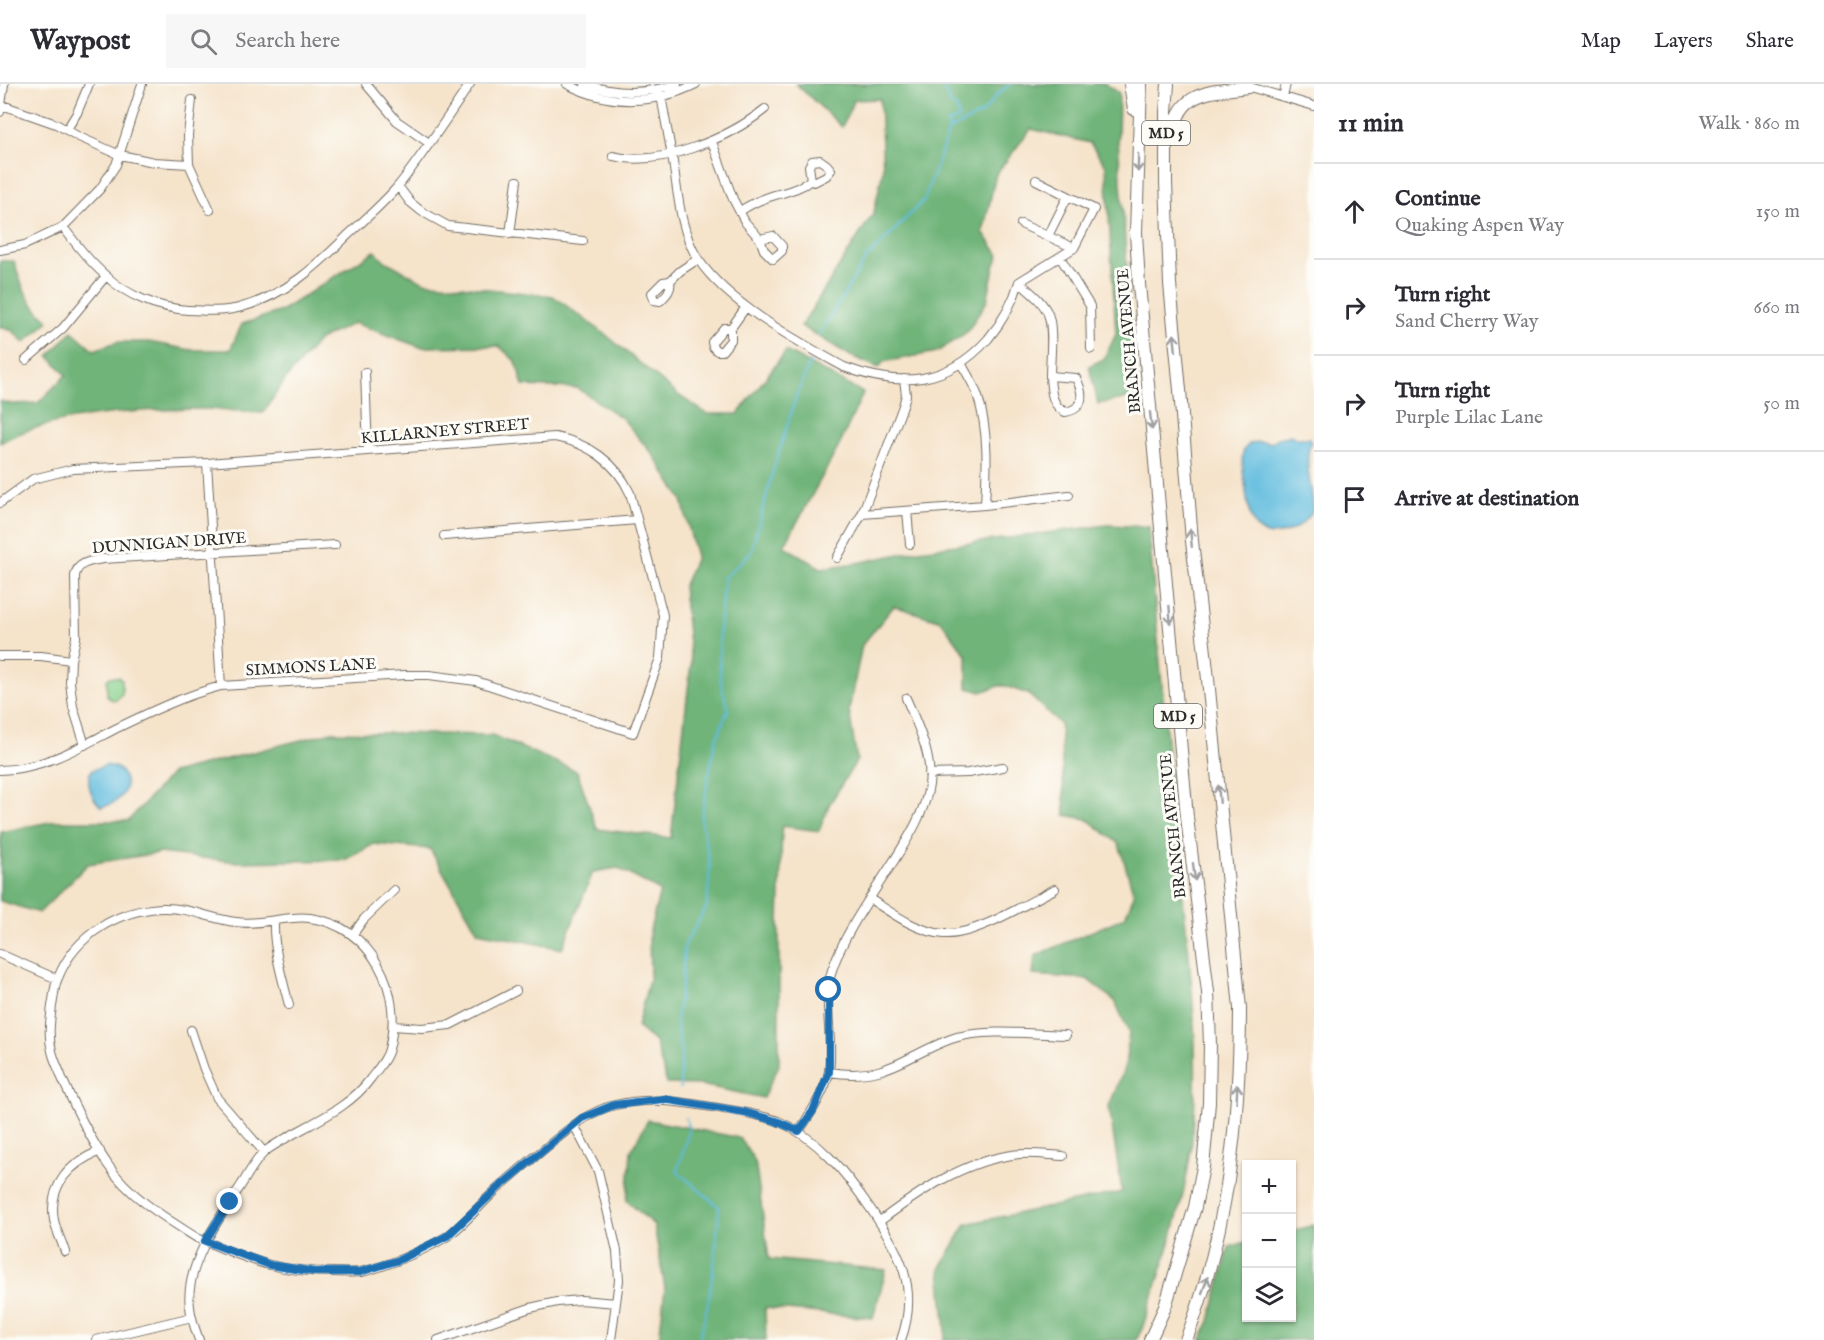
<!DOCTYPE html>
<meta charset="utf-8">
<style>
:root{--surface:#fff;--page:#f7f7f7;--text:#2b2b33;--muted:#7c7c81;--line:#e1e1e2}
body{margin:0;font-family:"IM FELL English",serif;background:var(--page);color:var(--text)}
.controls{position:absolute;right:18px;bottom:18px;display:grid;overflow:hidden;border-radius:0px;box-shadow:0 2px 4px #0004}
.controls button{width:54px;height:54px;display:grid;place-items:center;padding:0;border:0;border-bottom:2px solid var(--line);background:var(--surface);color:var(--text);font:30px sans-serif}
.stop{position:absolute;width:18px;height:18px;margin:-14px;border:4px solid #1f6fb2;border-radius:50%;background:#fff}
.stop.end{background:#1f6fb2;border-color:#fff;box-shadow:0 2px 6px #0008}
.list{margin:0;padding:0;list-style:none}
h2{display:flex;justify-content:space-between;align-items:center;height:78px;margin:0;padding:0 24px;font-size:26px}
h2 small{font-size:20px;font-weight:400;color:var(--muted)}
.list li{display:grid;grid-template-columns:39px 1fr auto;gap:18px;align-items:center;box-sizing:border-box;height:96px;padding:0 24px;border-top:2px solid var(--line)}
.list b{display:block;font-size:22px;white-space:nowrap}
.list p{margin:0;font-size:20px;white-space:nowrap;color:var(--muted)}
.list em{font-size:20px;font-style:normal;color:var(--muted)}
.icon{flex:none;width:33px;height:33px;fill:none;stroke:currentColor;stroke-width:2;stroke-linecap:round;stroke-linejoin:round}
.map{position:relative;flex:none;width:1314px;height:1256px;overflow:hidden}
header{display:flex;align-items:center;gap:36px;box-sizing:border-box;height:84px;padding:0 30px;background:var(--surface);border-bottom:2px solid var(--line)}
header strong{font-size:28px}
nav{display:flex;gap:33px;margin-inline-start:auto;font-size:21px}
.search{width:420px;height:54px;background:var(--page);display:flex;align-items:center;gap:15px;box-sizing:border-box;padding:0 21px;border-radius:0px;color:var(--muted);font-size:22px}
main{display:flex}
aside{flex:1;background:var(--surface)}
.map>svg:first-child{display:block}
.green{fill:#8ad28e;stroke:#5a7e5c;stroke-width:1.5}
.forest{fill:#6fb479;stroke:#4d7052;stroke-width:1.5}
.water{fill:#60bcde;stroke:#467484;stroke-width:1.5}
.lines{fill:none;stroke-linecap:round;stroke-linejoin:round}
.stream{stroke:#60bcde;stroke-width:2}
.minor-casing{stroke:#726b63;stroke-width:10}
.highway-casing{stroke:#726b63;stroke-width:14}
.minor{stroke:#fff;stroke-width:8}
.highway{stroke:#fff;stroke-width:12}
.oneway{stroke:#a0a0a0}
.route{stroke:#1f6fb2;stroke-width:8}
.labels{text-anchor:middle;stroke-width:6;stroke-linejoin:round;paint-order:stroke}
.shield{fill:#fdfcf7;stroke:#6a6a68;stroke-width:1.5}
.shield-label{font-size:15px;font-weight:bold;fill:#2b2b2b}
.street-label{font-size:16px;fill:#2b2b2b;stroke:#fdfcf7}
</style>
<header>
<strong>Waypost</strong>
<div class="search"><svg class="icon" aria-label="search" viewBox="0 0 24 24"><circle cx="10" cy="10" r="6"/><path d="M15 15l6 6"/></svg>Search here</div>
<nav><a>Map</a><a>Layers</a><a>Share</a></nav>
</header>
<main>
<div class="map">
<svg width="1314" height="1256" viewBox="0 0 1314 1256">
<rect width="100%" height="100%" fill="#fdfcf7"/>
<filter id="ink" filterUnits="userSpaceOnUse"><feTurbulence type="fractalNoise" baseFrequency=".0167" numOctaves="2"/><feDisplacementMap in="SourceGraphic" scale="12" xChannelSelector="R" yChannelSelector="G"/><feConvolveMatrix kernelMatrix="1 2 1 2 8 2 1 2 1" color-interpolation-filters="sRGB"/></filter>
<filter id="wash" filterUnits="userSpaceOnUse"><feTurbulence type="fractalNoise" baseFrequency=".008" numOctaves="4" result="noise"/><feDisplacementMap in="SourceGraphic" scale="24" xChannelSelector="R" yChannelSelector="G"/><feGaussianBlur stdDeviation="1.35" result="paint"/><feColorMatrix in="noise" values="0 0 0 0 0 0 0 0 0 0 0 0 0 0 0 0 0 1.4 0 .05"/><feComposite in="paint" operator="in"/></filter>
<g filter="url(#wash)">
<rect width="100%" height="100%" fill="#f5e3ca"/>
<!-- green -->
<path class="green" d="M110,593H119L122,596V610L116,616L110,615L107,611V596Z"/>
<!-- forest -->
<path class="forest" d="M796,0H1106L1119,9L1118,55L1136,313L1098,320L1089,282L1104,275L1116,250L1106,82L1090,59L1031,45L996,90L983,148L999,171L994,183L987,217L967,248L937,268L883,278L879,284L851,272L801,242L874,128L883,86L880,15L854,16L842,43Z
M375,167L385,177L424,198L553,212L605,250L677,310L707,330H738L786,267L863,309L839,362L784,462L821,484L857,479L919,466L1107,441L1149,443C1157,552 1167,660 1178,768C1188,864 1202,961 1192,1057C1185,1122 1162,1184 1142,1245L1136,1256H944L946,1248L940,1185L966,1140L1122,1108L1109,1022L1125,983L1129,949L1115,917L1087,895L1033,891L1035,872L1125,833L1134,811L1119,760L1087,735L1065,731L1060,640L1028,610L1002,601L981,608L967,604V572L941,537L894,522L862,561L849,626L857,676L829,721L819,747L782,742L779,841V981L763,1014L701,1001L667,1000L655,958L637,943L650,892L649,850L660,807L618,784L593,788L562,865L478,848L430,765L374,760L345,776L238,778L159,769L88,780L39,829L0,817L1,748L54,737H128L172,689L332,648L492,651L577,687L597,745L671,754L691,579L683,503L696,473L682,416L654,372L623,335L577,304L523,302L516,278L499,262L420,263L354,239L319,256L285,296L263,329C244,328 223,325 203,325C146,325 50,330 0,359V317L11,320L38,319L66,291L49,272L72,247L94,266L117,258H149L191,266H230L242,240L281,227Z
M0,177H14C23,205 26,217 49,237L24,259L13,247L0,243Z
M648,1036L740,1054L755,1077L769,1175L886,1186L873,1234L765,1224L766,1256H659L665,1204L654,1141L627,1117L631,1067Z
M1314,1141V1256H1201L1210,1237L1229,1163L1246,1158V1234H1292V1147Z"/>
<!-- water -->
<path class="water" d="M1291,351L1295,354H1309L1311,359C1302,381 1314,406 1313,426C1306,444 1269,461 1256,443C1247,431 1247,409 1244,394C1240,370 1240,353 1271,359L1278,354Z
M106,681C120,683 124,688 126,701C124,713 114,721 101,723C92,714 84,698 92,686Z"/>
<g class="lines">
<!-- stream -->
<path class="stream" d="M946,0L944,5L950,20L957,24L959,35L948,39L949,46
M819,251L865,176L924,116L949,46L983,29L995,13L1010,0
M680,1004L681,972L676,936L682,900L684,862L707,822L710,782L701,735L715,658L728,626L720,595L719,546L724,494L751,468L773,387L797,310L810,278
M686,1034L689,1047L677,1087L719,1123C716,1170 712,1210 699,1256"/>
</g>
</g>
<g filter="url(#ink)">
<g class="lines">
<defs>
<path id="minor" d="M366,0L397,37L429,59
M567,0C609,22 654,21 696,0
M585,0C617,11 645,10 677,0
M1243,1L1314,22
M660,5C664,30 669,54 673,78C678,109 680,147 698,175C728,220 797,257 844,283C900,304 947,301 988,255C1002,238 1013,219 1019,198
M1283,13L1286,0
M192,16L188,51L189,80L210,126
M2,21L56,40L79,53L120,71L154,78L189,80
M0,28L4,0
M67,45L77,29L89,0
M712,58L733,115L745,138L760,155L764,166L773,175L782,167V162L773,152L760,155
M613,72C659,84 729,54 765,25
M398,102L410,118L421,127L448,142L583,157
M740,127C748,122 757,117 766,114C782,108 797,107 811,96L814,98L826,92L831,86L827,81L820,76L812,77L809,82L811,96
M1021,140L1074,164
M63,143C76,160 89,177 105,191C127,212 158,224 188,226C206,227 225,228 242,223C285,211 316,183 347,152C364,136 384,119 399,101C424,69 447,34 470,0
M510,150L517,97
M1048,152L1068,112
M0,166L25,161L63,143L100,105L116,81L142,0
M1060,173L1090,222L1091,265
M670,197L663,198L652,209L654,216L660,217C666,211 672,206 670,197L680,187L698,175
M1019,198L1074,164L1094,125L1036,96
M1019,198C1029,207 1043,217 1048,230C1054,245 1050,275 1050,292
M731,244V256L722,267H717L713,263L712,258L724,244H731L746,223
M26,276L63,244L106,192
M961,279C967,290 975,302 978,313C989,349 987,384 985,421
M365,288L368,367
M1050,292L1076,294C1084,310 1085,325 1065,328C1051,321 1051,306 1050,292Z
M207,379L221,602
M0,419L33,395L73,385L207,379L555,353C588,359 616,378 630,409L663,531L660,574L633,649L476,597L429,591H405L221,602C183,612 150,628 115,645C78,664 43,685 0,686
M907,427L910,460
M862,430L985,421L1069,411
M444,452L637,436
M837,474L862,430L903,322L906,311L904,295
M0,572H41L71,576
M85,661L73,623L70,598L71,576L76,554L75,492C77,478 91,477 103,475L335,461
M929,690L968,689L1003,683
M870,815C892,829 917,848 944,850C975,852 1027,819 1055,805
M274,837C273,865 282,893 289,921
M353,850L364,835L394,806
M0,870L57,895
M393,942L422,944L450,941L516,907
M191,946L204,985L217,1014L264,1068
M829,988C889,997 902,973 951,955C982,944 1034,950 1066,951
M574,1041L598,1087L617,1167L619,1196L611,1256
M799,1047C809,1032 827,1005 829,987C834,954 822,919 832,886C845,847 873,810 895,775C909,753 925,728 929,701C933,672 917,640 906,614
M880,1137C919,1108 962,1078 1012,1071C1029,1068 1046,1071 1063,1072
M65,1168C62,1157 56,1147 54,1136C48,1101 70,1079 100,1067
M96,1256L192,1233
M199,1256C195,1245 191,1234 190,1223C184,1183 219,1134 240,1103C248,1091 256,1074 267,1066C301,1042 346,1029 371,994C377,986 387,975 389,965C404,908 372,842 310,834C286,831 261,842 236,838C211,835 188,823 162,824C118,826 75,851 58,894C54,902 54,913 52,922C50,938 48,952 52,967C54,977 59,985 62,994C75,1024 90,1054 108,1081C130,1113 164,1133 197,1154C220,1163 245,1175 270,1181C290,1186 313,1188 334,1188C342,1188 353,1189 361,1188C388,1182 423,1167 446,1153C462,1143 479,1122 493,1109C511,1092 530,1077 549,1061C569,1045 589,1027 615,1021C654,1012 686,1019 724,1025C742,1028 761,1031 778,1037C818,1054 846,1089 870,1124C899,1166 920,1204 901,1256
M438,1256L530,1224L557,1218L581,1216L616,1219"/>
<path id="highway" d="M1130,0L1134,25
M1141,0L1136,148L1139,200L1187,733L1208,908L1210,960L1209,1019L1203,1083L1195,1123L1165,1223L1150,1256
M1168,0L1166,28V98L1170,200L1180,306L1192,457L1208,595L1240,924C1240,1038 1227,1150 1186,1256
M1173,57C1175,7 1208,8 1248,3"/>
</defs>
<!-- minor casing -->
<use href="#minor" class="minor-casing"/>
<!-- highway casing -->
<use href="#highway" class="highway-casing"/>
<!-- minor -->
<use href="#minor" class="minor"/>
<!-- highway -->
<use href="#highway" class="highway"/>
</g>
<!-- one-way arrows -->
<defs><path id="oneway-shaft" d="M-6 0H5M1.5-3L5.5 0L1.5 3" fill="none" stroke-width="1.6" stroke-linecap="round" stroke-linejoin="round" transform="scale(1.5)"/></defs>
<g class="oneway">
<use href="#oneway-shaft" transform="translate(1138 79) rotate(91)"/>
<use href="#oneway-shaft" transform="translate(1175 259) rotate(-96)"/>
<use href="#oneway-shaft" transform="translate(1151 337) rotate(83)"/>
<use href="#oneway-shaft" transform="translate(1191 454) rotate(-95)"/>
<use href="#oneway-shaft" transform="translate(1170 531) rotate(86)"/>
<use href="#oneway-shaft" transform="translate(1219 710) rotate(-95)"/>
<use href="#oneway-shaft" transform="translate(1194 788) rotate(83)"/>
<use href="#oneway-shaft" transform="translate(1237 1009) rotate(-87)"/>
<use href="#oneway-shaft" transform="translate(1205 1201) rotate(-70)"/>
</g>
</g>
<g class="lines" filter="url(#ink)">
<!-- route -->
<path class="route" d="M230,1118L205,1157L270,1181L315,1188H360L399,1176L447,1152L498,1104L582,1034L614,1021L663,1015L744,1028L776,1037L799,1047L813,1027L829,988V906"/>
</g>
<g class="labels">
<!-- shield labels -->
<g class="shield">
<rect x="1142" y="37" width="48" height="24" rx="4.5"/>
<rect x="1154" y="620" width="48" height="24" rx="4.5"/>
</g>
<g class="shield-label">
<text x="1166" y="54">MD 5</text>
<text x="1178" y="637">MD 5</text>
</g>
<!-- street labels -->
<g class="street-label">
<text transform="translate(1128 257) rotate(-95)" y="6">BRANCH AVENUE</text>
<text transform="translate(445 346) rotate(-5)" y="6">KILLARNEY STREET</text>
<text transform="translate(169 458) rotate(-4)" y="6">DUNNIGAN DRIVE</text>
<text transform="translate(311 582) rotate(-3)" y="6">SIMMONS LANE</text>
<text transform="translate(1172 742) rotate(-96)" y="6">BRANCH AVENUE</text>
</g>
</g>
</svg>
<div class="controls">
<button>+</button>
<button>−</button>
<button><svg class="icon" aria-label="layers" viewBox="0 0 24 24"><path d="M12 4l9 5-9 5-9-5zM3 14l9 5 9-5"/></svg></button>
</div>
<div class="stop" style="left:829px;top:906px"></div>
<div class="stop end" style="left:230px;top:1118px"></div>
</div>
<aside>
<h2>11 min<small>Walk · 860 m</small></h2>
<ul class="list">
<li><svg class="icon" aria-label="ahead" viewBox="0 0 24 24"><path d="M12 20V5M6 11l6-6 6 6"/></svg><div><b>Continue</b><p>Quaking Aspen Way</p></div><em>150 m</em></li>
<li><svg class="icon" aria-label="right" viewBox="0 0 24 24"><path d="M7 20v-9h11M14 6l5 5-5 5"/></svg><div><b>Turn right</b><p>Sand Cherry Way</p></div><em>660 m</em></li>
<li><svg class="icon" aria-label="right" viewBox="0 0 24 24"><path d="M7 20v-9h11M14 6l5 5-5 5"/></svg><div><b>Turn right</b><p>Purple Lilac Lane</p></div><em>50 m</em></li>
<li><svg class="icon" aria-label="arrive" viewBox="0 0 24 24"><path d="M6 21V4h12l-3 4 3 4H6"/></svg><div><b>Arrive at destination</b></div></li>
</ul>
</aside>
</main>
